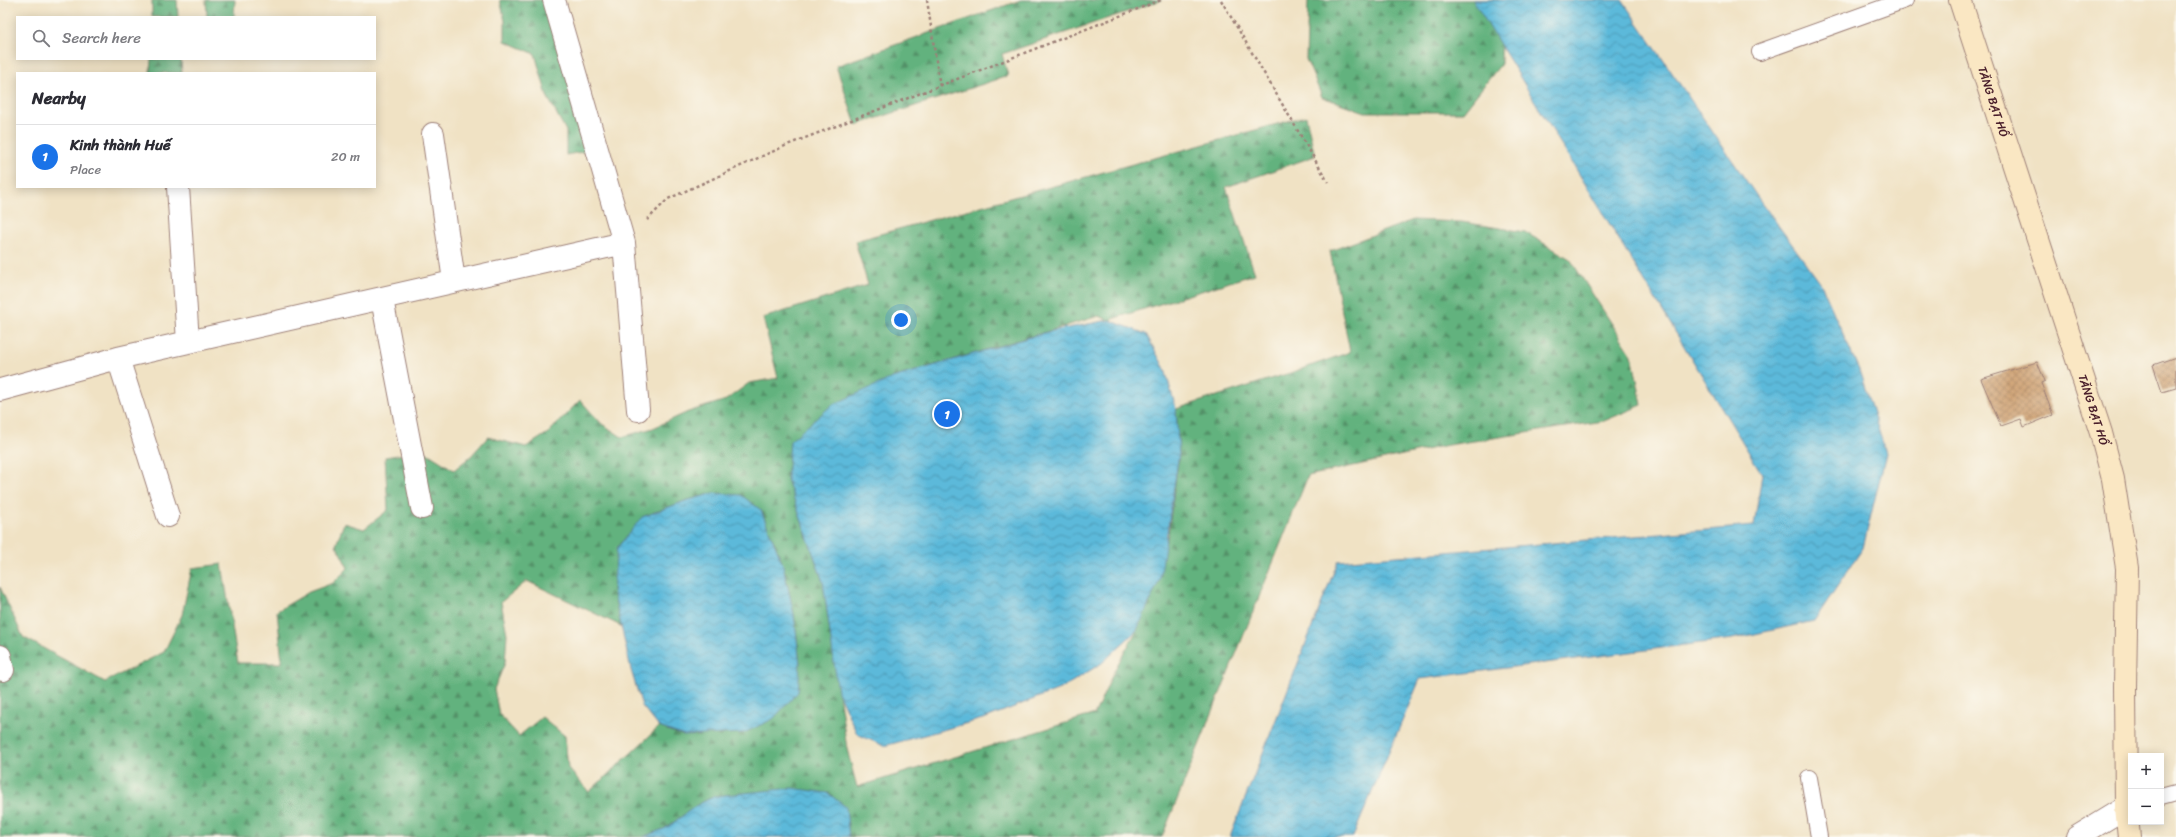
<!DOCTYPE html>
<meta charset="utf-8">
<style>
:root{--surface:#fff;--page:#f7f7f7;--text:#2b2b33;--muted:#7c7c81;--line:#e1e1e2;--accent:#1a73e8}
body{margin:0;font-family:Sriracha,sans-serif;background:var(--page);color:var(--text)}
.controls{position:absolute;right:12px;bottom:12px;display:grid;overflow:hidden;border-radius:0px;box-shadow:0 2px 10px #0003}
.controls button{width:36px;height:36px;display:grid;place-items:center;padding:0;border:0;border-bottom:1px solid var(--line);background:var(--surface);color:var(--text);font:20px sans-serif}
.you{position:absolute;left:901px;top:320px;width:14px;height:14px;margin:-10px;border:3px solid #fff;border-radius:50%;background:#1a73e8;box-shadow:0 0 0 6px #1a73e833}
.badge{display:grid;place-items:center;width:26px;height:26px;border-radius:50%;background:var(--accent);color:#fff;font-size:13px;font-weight:700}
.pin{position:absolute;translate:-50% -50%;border:2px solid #fff;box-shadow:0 1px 4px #0006}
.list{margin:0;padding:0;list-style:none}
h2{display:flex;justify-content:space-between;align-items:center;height:52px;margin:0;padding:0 16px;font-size:17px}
h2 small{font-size:13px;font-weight:400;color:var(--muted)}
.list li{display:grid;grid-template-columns:26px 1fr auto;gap:12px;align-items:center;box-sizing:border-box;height:64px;padding:0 16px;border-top:1px solid var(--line)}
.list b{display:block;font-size:15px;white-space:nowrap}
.list p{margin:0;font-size:13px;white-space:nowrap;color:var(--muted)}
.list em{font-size:13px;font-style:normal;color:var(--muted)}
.icon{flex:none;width:22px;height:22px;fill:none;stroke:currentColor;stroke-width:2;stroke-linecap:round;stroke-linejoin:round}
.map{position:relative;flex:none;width:2176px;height:837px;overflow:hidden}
.search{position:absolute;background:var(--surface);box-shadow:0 2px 10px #0003;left:16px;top:16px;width:360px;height:44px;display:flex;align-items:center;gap:10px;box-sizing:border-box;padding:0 14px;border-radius:0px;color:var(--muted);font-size:15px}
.panel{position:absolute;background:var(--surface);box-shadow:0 2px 10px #0003;left:16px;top:72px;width:360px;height:116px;border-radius:0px}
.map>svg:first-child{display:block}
.forest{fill:url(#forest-firs);stroke:#566854;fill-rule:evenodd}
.water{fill:url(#water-waves);stroke:#526c82}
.building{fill:url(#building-cross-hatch)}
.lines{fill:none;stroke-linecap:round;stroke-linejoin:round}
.lane-casing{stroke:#9d8078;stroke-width:18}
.street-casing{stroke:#9d8078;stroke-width:24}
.secondary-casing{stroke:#9d8078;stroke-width:24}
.path{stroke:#9d8078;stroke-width:2.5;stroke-dasharray:3 3;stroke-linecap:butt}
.lane{stroke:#fff;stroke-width:16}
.street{stroke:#fff;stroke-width:22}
.secondary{stroke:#fae7c3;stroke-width:22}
.labels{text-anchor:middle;stroke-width:4;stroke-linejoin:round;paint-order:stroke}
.street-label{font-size:12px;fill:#4a1f2b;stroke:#fbf7ec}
</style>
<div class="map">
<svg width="2176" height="837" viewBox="0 0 2176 837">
<defs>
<pattern id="forest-firs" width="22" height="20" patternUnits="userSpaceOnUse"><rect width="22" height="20" fill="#62b27e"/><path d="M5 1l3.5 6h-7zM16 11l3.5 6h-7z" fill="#539067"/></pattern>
<pattern id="water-waves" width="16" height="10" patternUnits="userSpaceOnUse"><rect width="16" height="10" fill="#5bb9da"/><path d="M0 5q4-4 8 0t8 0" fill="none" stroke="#4d96b1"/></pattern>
<pattern id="building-cross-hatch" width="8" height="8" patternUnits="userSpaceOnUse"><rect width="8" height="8" fill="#cd9f70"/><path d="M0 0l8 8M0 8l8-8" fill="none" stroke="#a8815c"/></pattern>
</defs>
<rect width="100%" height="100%" fill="#fbf7ec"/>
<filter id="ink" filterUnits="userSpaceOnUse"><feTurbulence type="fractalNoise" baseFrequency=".025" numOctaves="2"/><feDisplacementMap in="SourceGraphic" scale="8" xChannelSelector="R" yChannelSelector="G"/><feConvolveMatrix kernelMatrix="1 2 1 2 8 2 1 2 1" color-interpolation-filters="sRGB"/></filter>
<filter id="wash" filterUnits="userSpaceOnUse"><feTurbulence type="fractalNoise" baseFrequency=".012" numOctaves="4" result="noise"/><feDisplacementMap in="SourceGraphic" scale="16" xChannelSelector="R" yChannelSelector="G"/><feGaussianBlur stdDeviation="0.9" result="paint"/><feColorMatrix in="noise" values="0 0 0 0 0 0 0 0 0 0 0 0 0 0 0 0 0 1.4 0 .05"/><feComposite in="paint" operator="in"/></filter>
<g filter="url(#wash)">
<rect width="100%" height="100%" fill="#f0e2c4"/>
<!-- forest -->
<path class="forest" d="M152,0H177L178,17H152Z
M206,0H235L234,17H207Z
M500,0H547L592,150L566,155V131L547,96L535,54L505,41V21Z
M1021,0H1162L1002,54L1008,76L856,125L836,66Z
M1308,0H1499L1502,4L1501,64L1463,112H1365L1322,97L1306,59Z
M151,59H181L182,73H150Z
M1306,116L1315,156L1226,187L1255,274L1109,320L1099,316L892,378L787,479L823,582L847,749L857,787L1095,714L1115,669L1137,630L1168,535L1179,454L1176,409L1296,371L1350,352L1330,251L1413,220L1462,222L1525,232L1570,259L1632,355L1642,405L1604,421L1448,445L1308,476L1162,837H849L846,807L741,794L715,796L697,805L666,828L643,837H0V587L23,637L105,682L164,652L182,615L192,568L222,564L238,663H282L277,611L309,592L333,583L348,568L336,545L344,523L364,529L388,510L385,457L424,451L454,470L471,456L488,437L526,447L548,433L580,400L602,424L622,437L653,428L688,412L726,400L749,383L778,378L763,318L868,285L855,241ZM714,493L761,510L783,565L794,614L800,664L684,736L659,727L589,792L568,768L565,736L542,717L519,736L499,714L494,689L505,663L507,634L501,602L527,581L621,626L613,590L642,517L685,501Z"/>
<!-- water -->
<path class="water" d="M1473,0H1622L1756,195L1821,284L1859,370L1886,453L1863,548L1814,621L1732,639L1420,679L1353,837H1230L1338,561L1754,526L1762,474Z
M1109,320L1146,334L1165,369L1176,409L1179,454L1160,579L1137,630L1102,663L1062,688L986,718L884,746L857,734L838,692L823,582L787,479L790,441L832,405L892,378L1047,332Z
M714,493L741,495L761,510L783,565L794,614L800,664L798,692L773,719L744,733L684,736L659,727L642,706L631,670L613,590L617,548L642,517L685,501Z
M792,788L828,793L846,807L849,837H643L666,828L697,805L715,796Z"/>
<g id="blocks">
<!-- building -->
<path class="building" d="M2176,357V388L2162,392L2153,365Z
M2037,362L2045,381L2041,383L2053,415L2024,427L2021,419L2001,426L1981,379Z"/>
</g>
</g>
<g filter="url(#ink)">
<use href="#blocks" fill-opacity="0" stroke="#9d8078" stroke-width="1"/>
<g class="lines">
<defs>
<path id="lane" d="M1760,52L1905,0
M1809,778L1819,837
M2161,797L2176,793"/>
<path id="street" d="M554,0L624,243L638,410
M433,134L454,281
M178,187L188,342
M382,299L422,508
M118,358L168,516
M0,390L118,358L624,243
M0,656L3,670
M2077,837L2126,807"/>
<g id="secondary">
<path id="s1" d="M1960,0L2101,433L2113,479L2127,568L2125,687L2126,807L2129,837"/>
</g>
</defs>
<!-- lane casing -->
<use href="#lane" class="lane-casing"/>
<!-- street casing -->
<use href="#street" class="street-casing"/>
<!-- secondary casing -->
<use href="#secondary" class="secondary-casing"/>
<!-- path -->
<path class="path" d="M927,0L940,87
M1221,0L1328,182
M647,220L668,199L787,145L1161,0"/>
<!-- lane -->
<use href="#lane" class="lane"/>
<!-- street -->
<use href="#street" class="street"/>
<!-- secondary -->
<use href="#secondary" class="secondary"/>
</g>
</g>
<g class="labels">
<!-- street labels -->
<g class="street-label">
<text dy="4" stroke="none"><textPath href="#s1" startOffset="107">TĂNG BẠT HỔ</textPath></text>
<text dy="4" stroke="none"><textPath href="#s1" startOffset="431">TĂNG BẠT HỔ</textPath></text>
</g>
</g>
</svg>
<div class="controls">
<button>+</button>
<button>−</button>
</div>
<div class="you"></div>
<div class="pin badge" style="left:947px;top:414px">1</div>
<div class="search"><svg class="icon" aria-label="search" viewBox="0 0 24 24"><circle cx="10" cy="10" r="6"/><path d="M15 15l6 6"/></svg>Search here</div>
<section class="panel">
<h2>Nearby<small></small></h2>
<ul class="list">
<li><span class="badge">1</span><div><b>Kinh thành Huế</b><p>Place</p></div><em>20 m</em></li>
</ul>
</section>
</div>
